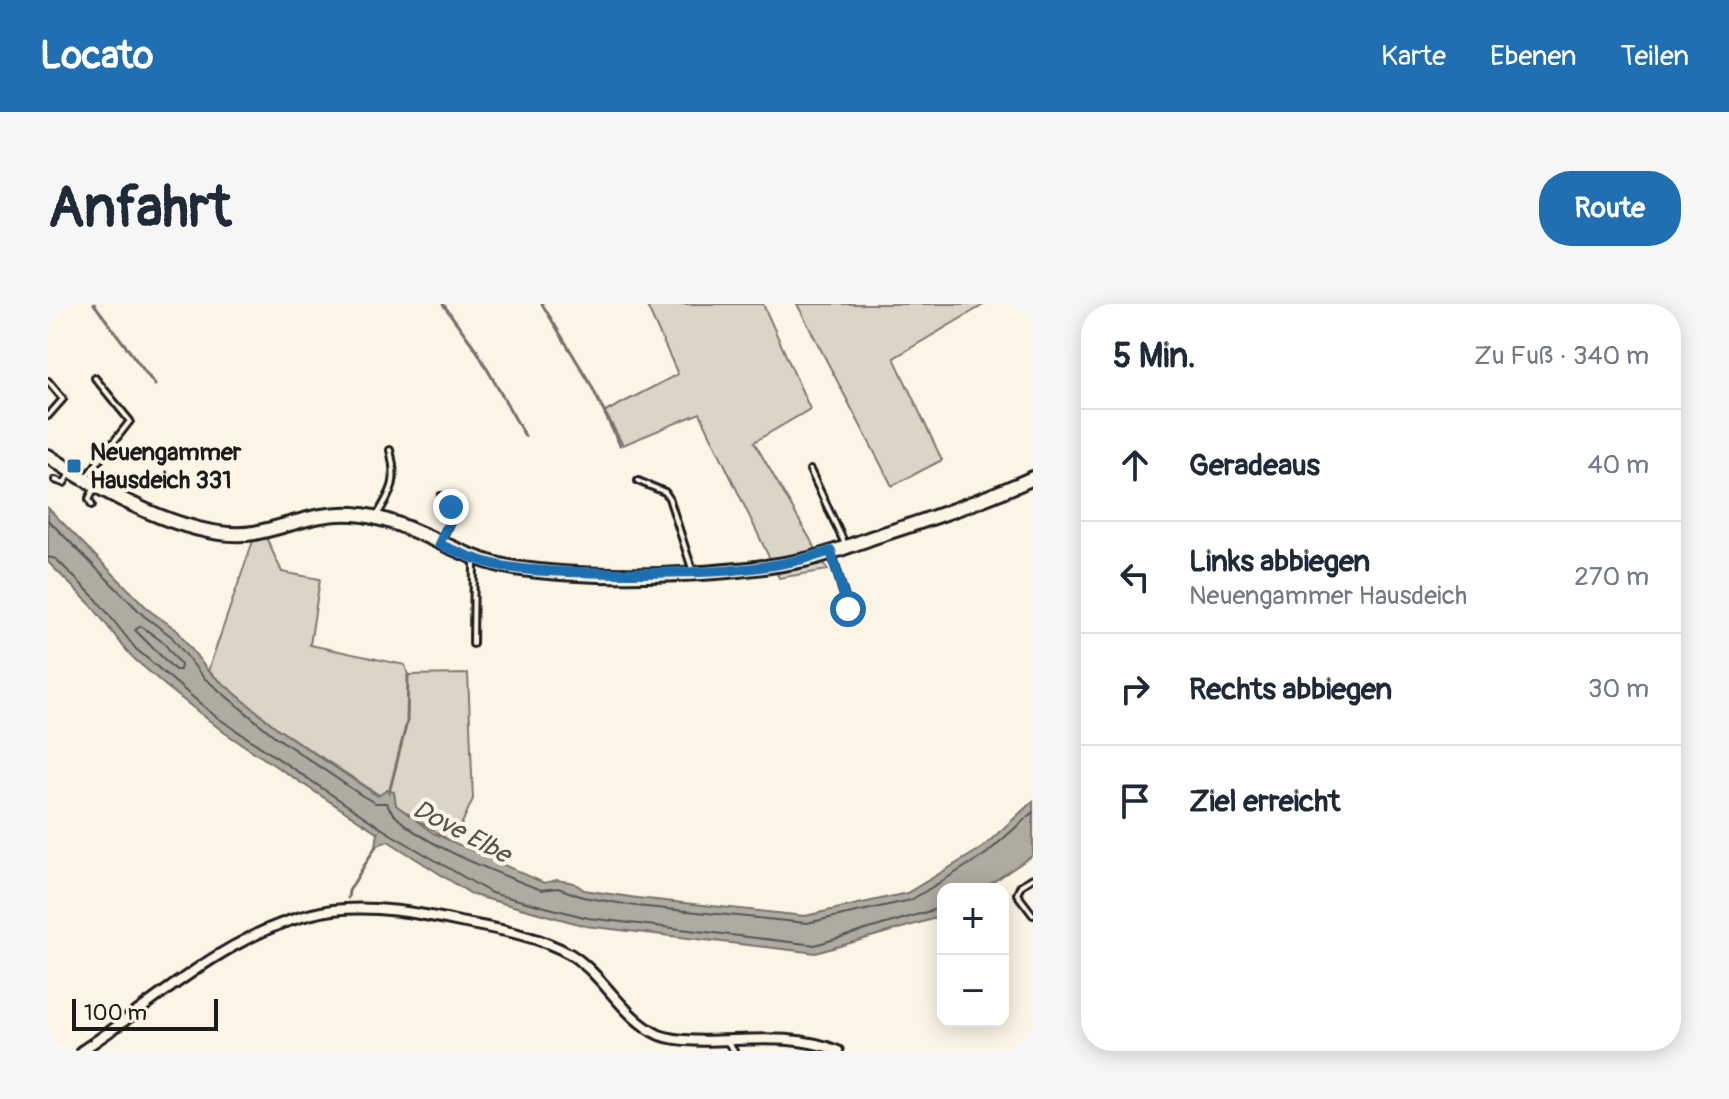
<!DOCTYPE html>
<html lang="de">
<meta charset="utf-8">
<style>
:root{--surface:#fff;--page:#f6f6f7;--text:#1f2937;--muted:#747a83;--line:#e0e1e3;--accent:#1f6fb2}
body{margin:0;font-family:Pangolin,sans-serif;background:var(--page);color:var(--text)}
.controls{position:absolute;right:24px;bottom:24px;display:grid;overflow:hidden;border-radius:16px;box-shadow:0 4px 20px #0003}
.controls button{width:72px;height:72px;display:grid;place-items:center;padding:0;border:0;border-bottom:2px solid var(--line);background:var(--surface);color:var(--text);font:40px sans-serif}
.scale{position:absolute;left:24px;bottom:20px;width:146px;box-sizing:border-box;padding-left:8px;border:4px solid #1c1c1c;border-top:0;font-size:22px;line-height:28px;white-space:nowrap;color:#1c1c1c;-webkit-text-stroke:6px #fcf5e5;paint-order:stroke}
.stop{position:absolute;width:24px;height:24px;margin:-18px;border:6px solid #1f6fb2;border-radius:50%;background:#fff}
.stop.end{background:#1f6fb2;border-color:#fff;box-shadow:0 2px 8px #0008}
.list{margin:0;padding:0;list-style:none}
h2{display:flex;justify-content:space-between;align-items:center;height:104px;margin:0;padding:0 32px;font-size:34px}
h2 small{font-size:26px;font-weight:400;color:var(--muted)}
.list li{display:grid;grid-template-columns:52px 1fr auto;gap:24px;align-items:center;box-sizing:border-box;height:112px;padding:0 32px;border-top:2px solid var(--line)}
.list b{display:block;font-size:30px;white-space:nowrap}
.list p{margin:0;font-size:26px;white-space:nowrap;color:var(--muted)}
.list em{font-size:26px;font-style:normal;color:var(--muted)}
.icon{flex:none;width:44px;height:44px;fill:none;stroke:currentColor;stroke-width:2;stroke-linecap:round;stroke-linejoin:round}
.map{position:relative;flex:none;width:985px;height:747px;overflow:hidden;border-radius:32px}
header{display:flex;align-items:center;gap:48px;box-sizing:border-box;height:112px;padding:0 40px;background:var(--accent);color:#fff}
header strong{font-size:38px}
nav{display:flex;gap:44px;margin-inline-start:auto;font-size:28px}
.intro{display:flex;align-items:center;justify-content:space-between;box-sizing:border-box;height:192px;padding:0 48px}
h1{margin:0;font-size:56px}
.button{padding:20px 36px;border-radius:32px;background:var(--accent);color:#fff;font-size:28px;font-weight:700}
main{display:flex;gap:48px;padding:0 48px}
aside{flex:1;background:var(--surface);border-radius:32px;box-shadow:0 4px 20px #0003}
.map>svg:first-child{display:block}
.green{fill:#dbd5c8;stroke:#7c7872;stroke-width:2}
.water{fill:#b0aba1;stroke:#75726c;stroke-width:2}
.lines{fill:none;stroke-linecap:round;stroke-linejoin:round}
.shore{stroke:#575551;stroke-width:2}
.stream{stroke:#75726c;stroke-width:3}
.lane-casing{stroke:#1c1c1c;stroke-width:10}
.street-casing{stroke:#1c1c1c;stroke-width:14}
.secondary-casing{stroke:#1c1c1c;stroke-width:18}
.lane{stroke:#fcf5e5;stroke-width:4}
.street{stroke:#fcf5e5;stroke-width:8}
.secondary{stroke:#fcf5e5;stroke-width:12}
.route{stroke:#1f6fb2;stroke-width:10}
.poi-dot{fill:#1f6fb2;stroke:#fcf5e5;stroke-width:3}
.labels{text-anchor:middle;stroke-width:8;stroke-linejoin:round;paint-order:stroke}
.poi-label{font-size:24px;font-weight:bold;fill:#1c1c1c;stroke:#fcf5e5;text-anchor:start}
.water-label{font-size:26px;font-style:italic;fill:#575551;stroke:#fcf5e5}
</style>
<header>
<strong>Locato</strong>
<nav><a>Karte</a><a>Ebenen</a><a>Teilen</a></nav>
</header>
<div class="intro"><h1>Anfahrt</h1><a class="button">Route</a></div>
<main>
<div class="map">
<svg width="985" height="747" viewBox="0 0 985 747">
<rect width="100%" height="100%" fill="#fcf5e5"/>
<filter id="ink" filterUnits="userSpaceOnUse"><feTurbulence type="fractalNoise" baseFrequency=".0125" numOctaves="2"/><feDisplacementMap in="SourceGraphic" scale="16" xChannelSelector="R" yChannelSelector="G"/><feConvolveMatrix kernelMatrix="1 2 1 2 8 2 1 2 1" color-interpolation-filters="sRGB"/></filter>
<g filter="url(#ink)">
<!-- green -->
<path class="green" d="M598,0H715L762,105L706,138L780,266L731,274L652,109L575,141L557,108L630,70Z
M749,0H937L846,54L894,156L844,182Z
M217,231L234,268L272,275L262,341L357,361L360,371L420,370L425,495L405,539L230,425L160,367L206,234Z"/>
<!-- water -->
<path class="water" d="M0,204L102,307L129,326L160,367L230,425L330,492L339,486L346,488L348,501L385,529L496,579L509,576L526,579L536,586L589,594L757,612L859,589L934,544L985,497V551L935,585H895V609L888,614L768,649L538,622L425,591L340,537L328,542L330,529L177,429L119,383L83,352L43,301L0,258Z"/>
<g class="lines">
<!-- shore -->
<path class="shore" d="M0,216L96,312L123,332L155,373L225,431L313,491L327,499H338C355,535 455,571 493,586L510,584L535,593L588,602L759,619L863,596L938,550L985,508
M0,253L8,255L49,296L88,345L167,412L339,528L443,589L540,614L767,641L895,603
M93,322L116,339L133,361L132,366H127L87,326Z"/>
<!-- stream -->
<path class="stream" d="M46,0L107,81
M395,0L429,47L477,132
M494,0L542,79L572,141
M341,489L359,418L360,371
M300,594L301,587L328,542"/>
<defs>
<path id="lane" d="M0,77L15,95L0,112
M762,166L797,240
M39,172L82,117L47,74
M7,176L16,179L23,169
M590,177L617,188L621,194L645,268
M393,192L405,210L394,235
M44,201L41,195L46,185
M328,213C345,185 350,178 342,146
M784,250L800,305
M425,340L426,257
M985,574L973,581L969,590L985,611
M680,739L686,747"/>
<path id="street" d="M33,747C112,696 188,620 285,606C326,601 371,609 412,618C448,625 489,631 522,650C556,671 575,714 611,731C657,747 730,722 790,747"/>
<path id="secondary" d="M0,152C50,186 145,239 206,229C239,223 271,207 306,210C360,214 411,256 467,264C549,276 676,273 757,256C780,251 803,241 826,233C880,216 934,197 985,174"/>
</defs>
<!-- lane casing -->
<use href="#lane" class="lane-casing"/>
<!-- street casing -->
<use href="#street" class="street-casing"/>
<!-- secondary casing -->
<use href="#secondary" class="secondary-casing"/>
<!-- lane -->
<use href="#lane" class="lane"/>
<!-- street -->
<use href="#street" class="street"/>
<!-- secondary -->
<use href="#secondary" class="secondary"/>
</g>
</g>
<g class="lines" filter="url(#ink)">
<!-- route -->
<path class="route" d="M403,203L405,210L391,240C416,251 440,261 467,264C501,269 537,268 571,269C642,269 716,270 783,247L800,305"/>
</g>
<!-- markers -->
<rect class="poi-dot" x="18" y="154" width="16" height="16" rx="4"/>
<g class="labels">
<!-- poi labels -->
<g class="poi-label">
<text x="42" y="156">Neuengammer<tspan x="42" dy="28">Hausdeich 331</tspan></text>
</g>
<!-- water labels -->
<g class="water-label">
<text transform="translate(414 527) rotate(28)" y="9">Dove Elbe</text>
</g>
</g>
</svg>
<div class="controls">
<button>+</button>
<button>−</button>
</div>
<div class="scale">100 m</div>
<div class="stop" style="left:800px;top:305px"></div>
<div class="stop end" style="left:403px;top:203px"></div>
</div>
<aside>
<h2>5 Min.<small>Zu Fuß · 340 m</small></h2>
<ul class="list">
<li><svg class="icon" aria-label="ahead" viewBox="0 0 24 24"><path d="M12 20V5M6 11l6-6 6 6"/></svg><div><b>Geradeaus</b></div><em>40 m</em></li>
<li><svg class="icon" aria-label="left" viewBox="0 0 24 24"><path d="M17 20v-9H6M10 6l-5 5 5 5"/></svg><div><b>Links abbiegen</b><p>Neuengammer Hausdeich</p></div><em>270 m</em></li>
<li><svg class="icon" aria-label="right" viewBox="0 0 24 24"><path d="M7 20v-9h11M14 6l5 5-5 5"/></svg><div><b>Rechts abbiegen</b></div><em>30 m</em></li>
<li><svg class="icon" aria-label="arrive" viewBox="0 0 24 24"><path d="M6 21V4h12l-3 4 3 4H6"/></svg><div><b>Ziel erreicht</b></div></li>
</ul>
</aside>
</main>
